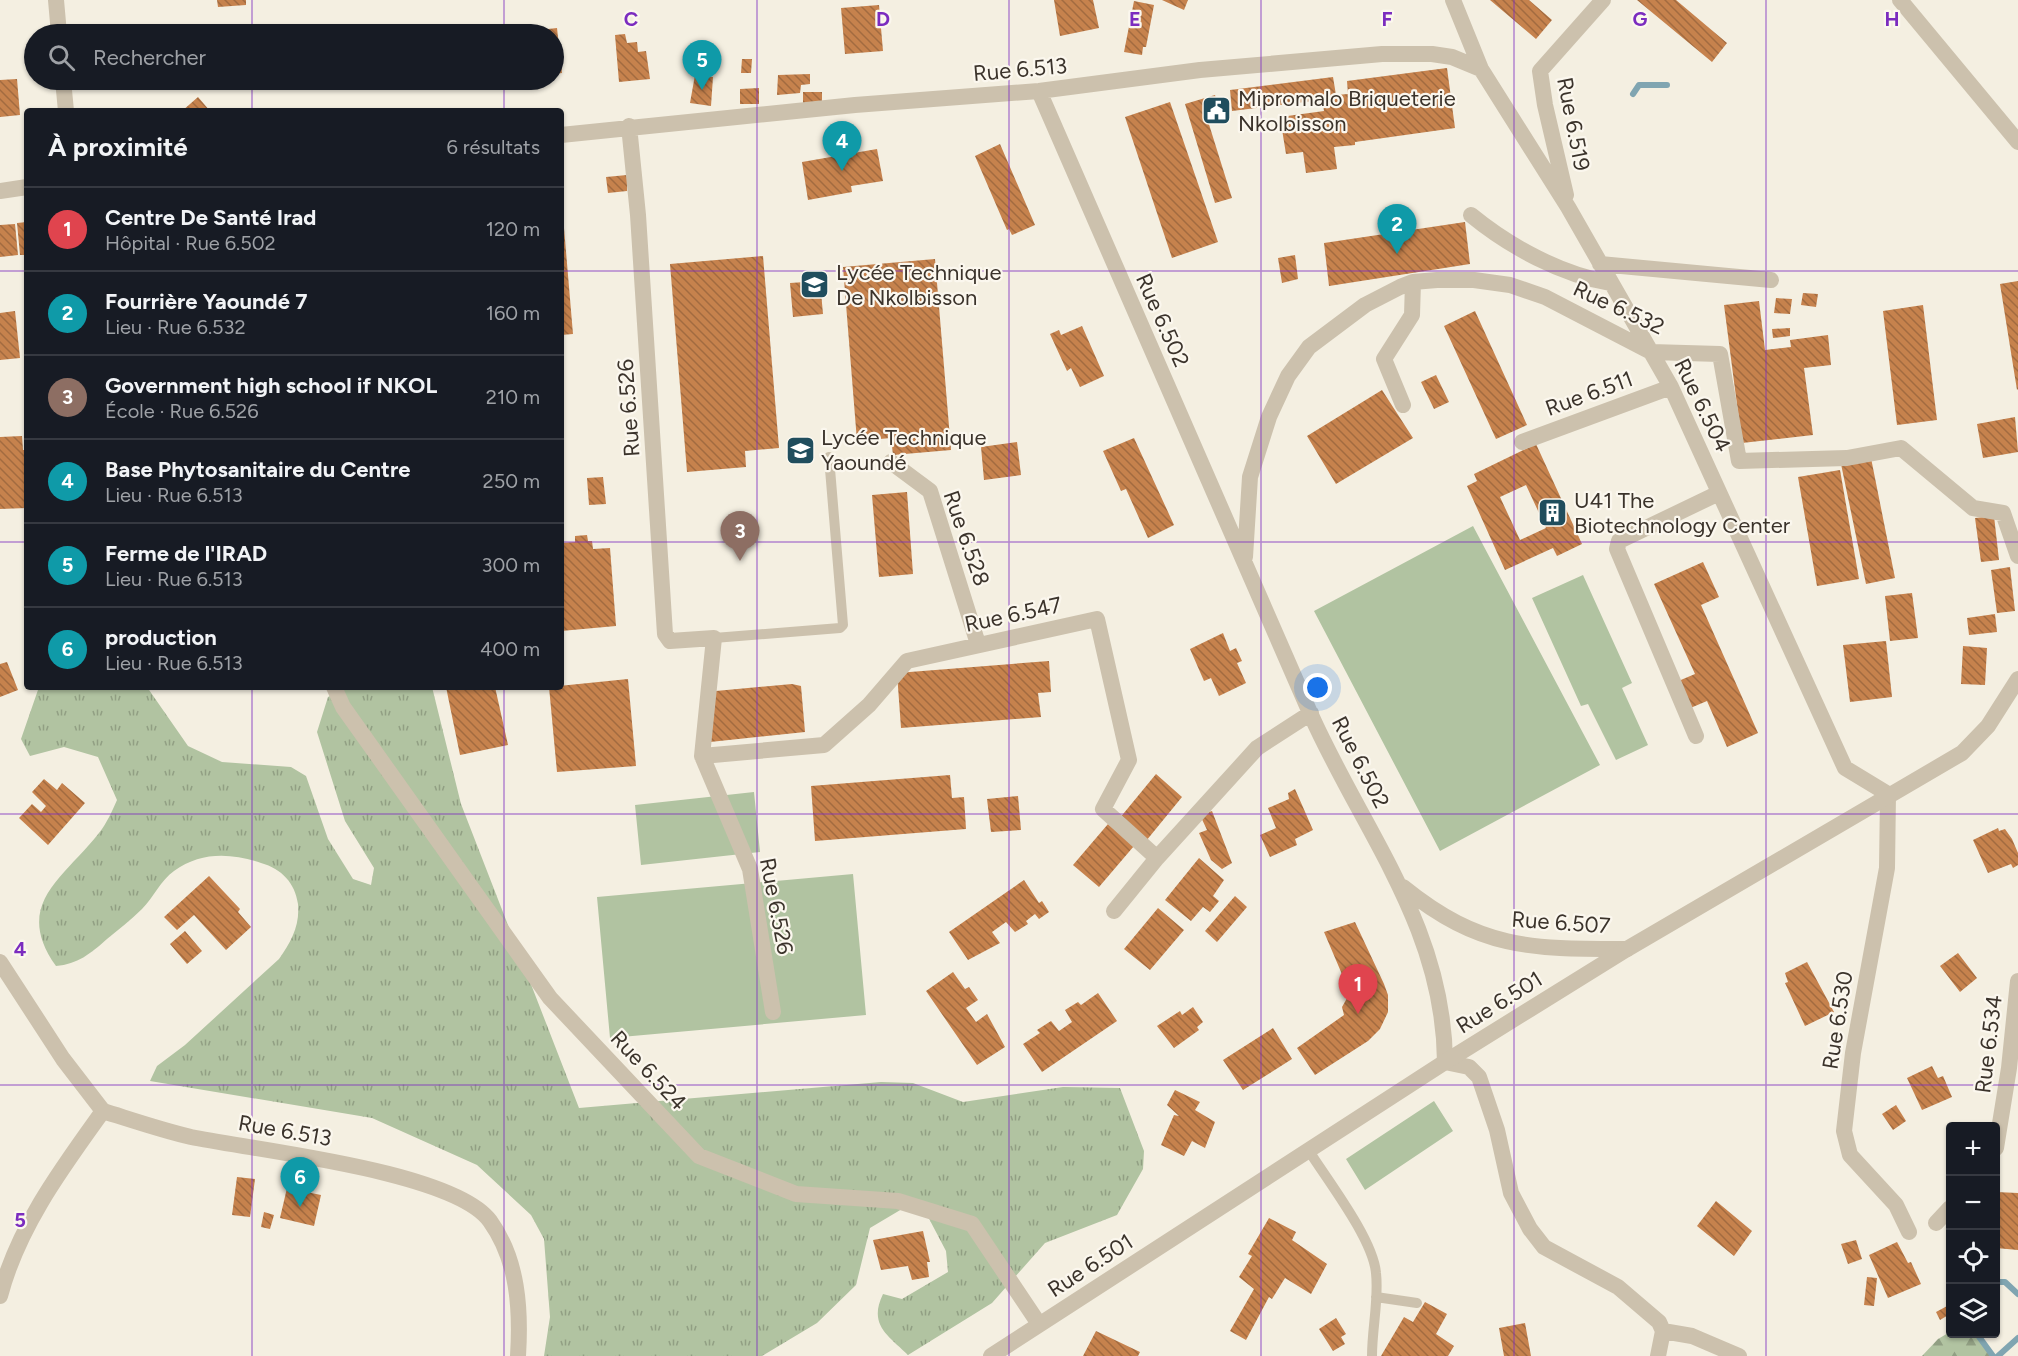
<!DOCTYPE html>
<html lang="fr">
<meta charset="utf-8">
<style>
:root{--surface:#171b24;--page:#20242c;--text:#f1f3f6;--muted:#9ea1a6;--line:#363941;--accent:#93a8b1}
body{margin:0;font-family:Figtree,sans-serif;background:var(--page);color:var(--text)}
.controls{position:absolute;right:18px;bottom:18px;display:grid;overflow:hidden;border-radius:6px;box-shadow:0 2px 4px #0004}
.controls button{width:54px;height:54px;display:grid;place-items:center;padding:0;border:0;border-bottom:2px solid var(--line);background:var(--surface);color:var(--text);font:30px sans-serif}
.you{position:absolute;left:1318px;top:688px;width:21px;height:21px;margin:-15px;border:4px solid #fff;border-radius:50%;background:#1a73e8;box-shadow:0 0 0 9px #1a73e833}
.badge{display:grid;place-items:center;width:39px;height:39px;border-radius:50%;background:var(--accent);color:#fff;font-size:20px;font-weight:700}
.pin{position:absolute;translate:-50% -50px;filter:drop-shadow(0 2px 3px #0008)}
.pin::after{content:'';position:absolute;top:32px;width:21px;height:18px;background:inherit;clip-path:polygon(0 0,100% 0,50% 100%)}
.list{margin:0;padding:0;list-style:none}
h2{display:flex;justify-content:space-between;align-items:center;height:78px;margin:0;padding:0 24px;font-size:26px}
h2 small{font-size:20px;font-weight:400;color:var(--muted)}
.list li{display:grid;grid-template-columns:39px 1fr auto;gap:18px;align-items:center;box-sizing:border-box;height:84px;padding:0 24px;border-top:2px solid var(--line)}
.list b{display:block;font-size:22px;white-space:nowrap}
.list p{margin:0;font-size:20px;white-space:nowrap;color:var(--muted)}
.list em{font-size:20px;font-style:normal;color:var(--muted)}
.icon{flex:none;width:33px;height:33px;fill:none;stroke:currentColor;stroke-width:2;stroke-linecap:round;stroke-linejoin:round}
.map{position:relative;flex:none;width:2018px;height:1356px;overflow:hidden}
.search{position:absolute;background:var(--surface);box-shadow:0 2px 4px #0004;left:24px;top:24px;width:540px;height:66px;display:flex;align-items:center;gap:15px;box-sizing:border-box;padding:0 21px;border-radius:33px;color:var(--muted);font-size:22px}
.panel{position:absolute;background:var(--surface);box-shadow:0 2px 4px #0004;left:24px;top:108px;width:540px;height:582px;border-radius:6px}
.map>svg:first-child{display:block}
.grass{fill:url(#grass-tufts)}
.forest{fill:url(#forest-firs)}
.pitch{fill:#b1c3a1}
.lines{fill:none;stroke-linecap:round;stroke-linejoin:round}
.stream{stroke:#80a5b1;stroke-width:6}
.building{fill:url(#building-back-hatch);fill-rule:evenodd}
.service{stroke:#ccc1ad;stroke-width:10}
.minor{stroke:#ccc1ad;stroke-width:16}
.tertiary{stroke:#ccc1ad;stroke-width:16}
.grid{fill:none;stroke:#7b2cbf;stroke-width:1.5;stroke-opacity:0.55}
.labels{text-anchor:middle;stroke-width:4.5;stroke-linejoin:round;paint-order:stroke}
.street-label{font-size:22px;fill:#3b332b;stroke:#fbf7ee}
.poi-label{font-size:22px;fill:#3b332b;stroke:#fbf7ee;text-anchor:start}
.grid-label{font-size:20px;text-anchor:middle;font-weight:bold;fill:#7b2cbf;stroke:#fbf7ee;stroke-width:4.5;stroke-linejoin:round;paint-order:stroke}
</style>
<div class="map">
<svg width="2018" height="1356" viewBox="0 0 2018 1356">
<defs>
<pattern id="grass-tufts" width="24" height="20" patternUnits="userSpaceOnUse" patternTransform="scale(1.5)"><rect width="24" height="20" fill="#b1c3a1"/><path d="M3 7l-1-3M5 7V3M7 7l1-3M15 17l-1-3M17 17v-4M19 17l1-3" fill="none" stroke="#919f83"/></pattern>
<pattern id="forest-firs" width="22" height="20" patternUnits="userSpaceOnUse" patternTransform="scale(1.5)"><rect width="22" height="20" fill="#b1c3a1"/><path d="M5 1l3.5 6h-7zM16 11l3.5 6h-7z" fill="#919f83"/></pattern>
<pattern id="building-back-hatch" width="6" height="6" patternUnits="userSpaceOnUse" patternTransform="scale(1.5)"><rect width="6" height="6" fill="#c6824d"/><path d="M-1 5l2 2M0 0l6 6M5-1l2 2" fill="none" stroke="#a26b40"/></pattern>
</defs>
<rect width="100%" height="100%" fill="#f4efe1"/>
<!-- grass -->
<path class="grass" d="M39,687H147L188,746L222,762L291,767L306,776L328,839L353,879L371,885L374,868L345,821L317,732L328,697L346,687H432L461,804L579,1108L881,1082L913,1083L963,1102L1063,1087L1120,1088L1144,1151L1143,1169L1117,1215L1045,1243L992,1303L908,1355C888,1335 868,1325 883,1294L902,1299L948,1272L946,1251L925,1211L907,1206L870,1228L856,1285L817,1323L762,1356H544L550,1317L544,1239L531,1215L477,1165L372,1118L150,1081L157,1066L185,1045L279,959C291,942 300,926 298,904C295,883 282,869 261,863C232,853 201,851 174,871C161,880 153,898 142,909C131,920 118,930 107,939C90,954 78,964 56,966C12,904 64,878 99,833C107,823 112,811 117,800L98,757L64,747L30,756L21,739Z"/>
<!-- forest -->
<path class="forest" d="M1950,1332L1978,1334L1996,1356H1922L1938,1339Z"/>
<!-- pitch -->
<path class="pitch" d="M1473,526L1600,765L1440,851L1314,611Z
M1583,575L1632,683L1622,688L1648,745L1616,760L1588,704L1581,706L1532,598Z
M754,792L760,852L641,865L635,805Z
M853,874L866,1015L610,1038L597,897Z
M1434,1101L1453,1131L1365,1190L1346,1159Z"/>
<g class="lines">
<!-- stream -->
<path class="stream" d="M1633,94L1639,85H1667
M1996,1282H2005L2018,1294
M1977,1334L1993,1356
M1998,1356L2018,1338"/>
</g>
<!-- building -->
<path class="building" d="M217,0H246V5L218,7Z
M1054,0H1093L1099,28L1060,36Z
M1162,0H1188L1184,10Z
M1490,0H1529L1552,20L1536,39Z
M1637,0H1676L1727,43L1712,62Z
M1134,1L1154,5L1146,47H1143L1142,55L1124,52Z
M879,5L883,51L845,54L841,8Z
M557,28L562,73L554,74V34H521V32Z
M625,34L627,43L637,42L638,52L646,51L650,79L619,82L615,35Z
M742,59H752L751,73H741Z
M1447,68L1455,128L1355,142V145L1334,147L1337,169L1306,173L1303,152L1286,154L1280,117L1324,111L1322,100L1232,111L1230,90L1333,77L1336,95L1348,94L1347,81Z
M810,74V84L801,85L800,93L777,95L778,75Z
M695,75L713,77L711,106L690,103Z
M17,79L20,115L0,117V80Z
M759,88V104H740V89Z
M803,92H822V103H803Z
M1215,95L1221,113L1207,118L1232,198L1215,203L1185,104Z
M198,97L210,111H182Z
M1170,102L1218,242L1172,258L1125,117Z
M1000,144L1035,225L1012,235L1009,229L1007,230L975,156Z
M877,149L883,181L851,186L852,192L808,200L802,162Z
M627,175V191L608,193L606,177Z
M27,222V255H20L17,223Z
M1465,222L1470,264L1329,286L1324,243Z
M15,224L18,255L0,257V225Z
M564,228L573,334L561,335V229Z
M1295,255L1298,279L1282,283L1278,258Z
M763,256L779,448L745,451L746,467L687,472L670,264Z
M935,259L951,450L893,455L891,438L857,441L843,267Z
M820,281L823,314L793,317L790,283Z
M2018,281V389L2017,390L2000,284Z
M1803,293L1818,294L1816,307L1801,305Z
M1776,298L1792,299L1790,314L1774,313Z
M1759,301L1765,350L1791,347L1790,340L1828,335L1831,365L1804,368L1813,435L1742,443L1724,305Z
M1923,305L1937,420L1897,425L1883,311Z
M15,311L20,358L0,360V313Z
M1475,311L1527,425L1496,439L1444,326Z
M1082,326L1104,376L1080,387L1071,368L1067,371L1050,334L1059,330L1061,335Z
M1790,328V336L1773,338L1772,329Z
M1436,375L1449,402L1434,409L1421,382Z
M1382,390L1413,438L1336,484L1307,436Z
M2015,417L2018,452L1983,458L1977,424Z
M22,436L23,450H27V508L0,509V437Z
M1134,438L1174,525L1148,538L1126,489L1121,491L1103,451Z
M1017,442L1021,475L984,480L981,447Z
M1536,444L1582,544L1557,556L1553,548L1505,570L1467,486L1477,481L1474,474ZM1526,485L1546,528L1520,540L1500,497Z
M1871,458L1895,578L1866,584L1841,464Z
M1840,470L1859,579L1817,586L1798,477Z
M603,477L606,504L589,505L587,478Z
M907,492L913,574L879,577L872,495Z
M1994,516L1999,560L1981,562L1975,518Z
M587,535L588,541H592L593,549L610,548L616,626L561,631V543L575,542V536Z
M1703,562L1719,597L1701,605L1758,733L1727,747L1707,701L1688,709L1676,682L1695,674L1654,584Z
M2010,567L2015,611L1997,613L1991,570Z
M1912,593L1918,638L1890,641L1885,596Z
M1995,614L1997,632L1969,635L1967,618Z
M1223,633L1230,651L1236,648L1242,661L1237,663L1246,683L1219,696L1211,678L1204,681L1190,649Z
M1886,641L1892,697L1850,702L1843,645Z
M1963,646L1987,648L1985,685L1961,684Z
M1049,661L1051,692L1038,693L1041,717L901,728L897,673Z
M7,662L18,690L0,697V664Z
M628,679L636,766L557,772L549,687Z
M792,684L801,686L805,732L710,742L705,692Z
M446,687H495L508,745L460,755Z
M1156,774L1182,797L1146,841L1119,819Z
M950,775L952,798L964,797L966,829L815,841L811,786Z
M44,779L57,790L62,783L85,803L48,845L19,818L32,804L41,812L46,806L32,792Z
M1295,789L1313,830L1295,839L1297,845L1270,857L1260,835L1276,828L1268,808L1289,799L1288,793Z
M1018,796L1021,830L991,832L987,799Z
M1212,811L1232,863L1222,869L1211,860L1199,833L1207,830L1200,815Z
M1108,824L1134,846L1099,887L1073,865Z
M1998,828L1999,831L2005,829L2012,839L2018,853V865L2013,868L2011,864L1988,873L1973,840Z
M1199,858L1224,880L1213,896L1219,901L1210,912L1203,907L1191,921L1165,900Z
M209,876L240,909L238,912L251,927L226,950L194,915L177,930L164,917Z
M1024,880L1039,903L1042,901L1049,912L1039,919L1035,914L1026,921L1028,924L1015,932L1006,922L992,932L1000,943L968,960L949,932Z
M1235,896L1247,907L1217,942L1205,931Z
M1158,908L1184,930L1150,970L1124,949Z
M1355,922L1384,984L1388,995V1012L1380,1029L1368,1041L1315,1075L1297,1048L1344,1015L1342,1007L1350,993L1324,932Z
M185,931L202,951L187,964L170,944Z
M1958,953L1977,978L1960,992L1940,966Z
M1807,962L1834,1012L1805,1026L1785,983L1788,982L1785,973Z
M953,972L965,989L969,987L978,1000L966,1008L976,1022L987,1014L1005,1047L977,1065L926,991Z
M1098,993L1117,1021L1042,1072L1023,1044L1040,1033L1037,1030L1051,1021L1059,1031L1072,1022L1065,1010L1078,1002L1081,1005Z
M1193,1007L1203,1022L1197,1027L1199,1030L1174,1048L1157,1026L1180,1011L1182,1015Z
M1273,1028L1292,1059L1243,1090L1223,1060Z
M1932,1066L1938,1078L1943,1076L1952,1097L1922,1110L1907,1078Z
M1175,1090L1200,1102L1195,1110L1215,1122L1205,1148L1192,1141L1184,1156L1161,1145L1174,1115L1179,1116L1167,1105Z
M1896,1105L1906,1121L1893,1130L1882,1114Z
M237,1177L255,1179L250,1217L232,1215Z
M287,1188L321,1195L314,1226L280,1218Z
M1996,1192L2018,1193V1250L1996,1248Z
M1716,1201L1752,1231L1734,1256L1697,1226Z
M264,1212L274,1215L270,1229L261,1227Z
M1269,1218L1296,1232L1292,1240L1327,1264L1311,1294L1285,1278L1272,1299L1269,1297L1246,1340L1230,1331L1254,1289L1239,1277L1252,1256L1248,1254Z
M923,1231L930,1262H927L929,1277L912,1280L908,1266L881,1270L873,1240Z
M1856,1240L1862,1259L1848,1264L1841,1244Z
M1897,1242L1908,1263L1911,1262L1921,1284L1888,1298L1869,1255Z
M1867,1277L1877,1278L1874,1306L1864,1305Z
M1425,1302L1447,1314L1436,1334L1454,1346L1448,1356H1381L1404,1317L1413,1322Z
M1949,1305L1950,1314L1940,1320L1936,1312Z
M1336,1318L1346,1334L1341,1337L1345,1344L1333,1351L1319,1329Z
M1525,1323L1531,1356H1504L1499,1328Z
M1096,1331L1140,1352L1138,1356H1083Z"/>
<g class="lines">
<!-- service -->
<path class="service" d="M714,638L840,628L843,625L829,457
M1309,1151C1328,1181 1373,1239 1376,1273C1379,1300 1372,1328 1372,1356
M1376,1297L1417,1303"/>
<!-- minor -->
<path class="minor" d="M56,0L59,34
M1453,0L1481,69L1568,207L1671,387L1845,768L1888,794L1887,868L1853,1053L1844,1131L1850,1155L1896,1205L1909,1232
M1900,0L2018,142
M63,80L66,111
M1039,91C1129,299 1219,507 1311,715C1364,833 1444,927 1445,1062L1469,1067L1479,1077L1497,1130L1511,1193L1530,1229L1544,1247L1618,1287L1659,1322L1663,1331L1658,1356
M629,126L638,215L665,634L670,641L714,638L702,756L750,869L773,1012
M561,135L855,105L1039,91L1200,70L1382,54H1432L1452,57L1481,69
M0,191L27,187
M1566,195L1545,105L1540,71L1603,0
M1471,215C1510,247 1562,275 1611,283
M1600,264L1771,280
M1403,405L1384,359L1412,315L1413,282
M1522,442L1671,387
M891,462L930,491L978,644
M1245,557L1250,477L1269,417L1288,376L1309,347L1365,305L1400,287L1413,282L1437,280H1474L1510,285L1545,297L1651,352L1720,354L1739,461L1847,458L1901,448L1973,508L2003,513L2018,556
M334,687L343,707L550,998L699,1156L796,1194L898,1201L972,1224L1039,1324
M1696,736L1617,549L1619,541L1719,493
M702,756L824,745L869,705L907,661L1097,619L1129,760L1103,809L1157,858L1257,748L1311,713
M1403,887C1481,950 1532,949 1627,949
M1114,911L1157,858
M0,962L63,1059L103,1111
M1996,1148L2009,1068L2018,981
M1936,1223L1950,1208
M1663,1331L1692,1336L1739,1356"/>
<!-- tertiary -->
<path class="tertiary" d="M0,1296C18,1227 62,1168 103,1111C132,1120 161,1130 191,1137C254,1150 454,1171 490,1221C518,1260 521,1309 518,1356
M991,1356L1445,1062L1627,949L1962,753L1988,726L2018,679"/>
</g>
<!-- grid -->
<path class="grid" d="M252,0V34M504,0V34M757,0V1356M1009,0V1356M1261,0V1356M1514,0V1356M1766,0V1356M252,80V111M504,80V111M0,271H27M561,271H2018M0,542H27M561,542H2018M252,687V1356M504,687V1356M0,814H2018M0,1085H2018"/>
<!-- icons -->
<defs>
<symbol id="civic-square" viewBox="-11 -11 22 22"><rect x="-9" y="-9" width="18" height="18" rx="4" fill="#204d5d" stroke="#fbf7ee"/><path d="M-.6-6.5H3V-4.5H.6V-3L4-1V1h2V6H-6V1h2V-1L-.6-3ZM-1.2 2.5V6h2.4V2.5Z" fill="#fff"/></symbol>
<symbol id="school-square" viewBox="-11 -11 22 22"><rect x="-9" y="-9" width="18" height="18" rx="4" fill="#204d5d" stroke="#fbf7ee"/><path d="M0-5L7-2L0 1L-7-2ZM-4 1L0 2.5L4 1V4Q0 6-4 4Z" fill="#fff"/></symbol>
<symbol id="building-square" viewBox="-11 -11 22 22"><rect x="-9" y="-9" width="18" height="18" rx="4" fill="#204d5d" stroke="#fbf7ee"/><path d="M-4-6H4V6H1V3H-1V6H-4ZM-2.5-4.3h1.7v1.8h-1.7ZM.8-4.3h1.7v1.8H.8ZM-2.5-1h1.7V.8h-1.7ZM.8-1h1.7V.8H.8Z" fill="#fff"/></symbol>
</defs>
<g fill-rule="evenodd">
<use href="#civic-square" x="1200" y="94" width="33" height="33"/>
<use href="#school-square" x="798" y="268" width="33" height="33"/>
<use href="#school-square" x="784" y="434" width="33" height="33"/>
<use href="#building-square" x="1536" y="496" width="33" height="33"/>
</g>
<g class="labels">
<!-- street labels -->
<g class="street-label">
<text transform="translate(1020 69) rotate(-5)" y="8">Rue 6.513</text>
<text transform="translate(1574 124) rotate(79)" y="8">Rue 6.519</text>
<text transform="translate(1619 307) rotate(25)" y="8">Rue 6.532</text>
<text transform="translate(1163 320) rotate(66)" y="8">Rue 6.502</text>
<text transform="translate(1589 393) rotate(-20)" y="8">Rue 6.511</text>
<text transform="translate(1703 405) rotate(64)" y="8">Rue 6.504</text>
<text transform="translate(628 408) rotate(-94)" y="8">Rue 6.526</text>
<text transform="translate(967 538) rotate(71)" y="8">Rue 6.528</text>
<text transform="translate(1013 614) rotate(-12)" y="8">Rue 6.547</text>
<text transform="translate(1361 762) rotate(63)" y="8">Rue 6.502</text>
<text transform="translate(777 906) rotate(79)" y="8">Rue 6.526</text>
<text transform="translate(1561 922) rotate(4)" y="8">Rue 6.507</text>
<text transform="translate(1499 1002) rotate(-32)" y="8">Rue 6.501</text>
<text transform="translate(1837 1020) rotate(-81)" y="8">Rue 6.530</text>
<text transform="translate(1988 1044) rotate(-83)" y="8">Rue 6.534</text>
<text transform="translate(649 1070) rotate(47)" y="8">Rue 6.524</text>
<text transform="translate(285 1130) rotate(10)" y="8">Rue 6.513</text>
<text transform="translate(1090 1265) rotate(-33)" y="8">Rue 6.501</text>
</g>
<!-- poi labels -->
<g class="poi-label">
<text x="1238" y="106">Mipromalo Briqueterie<tspan x="1238" dy="25">Nkolbisson</tspan></text>
<text x="836" y="280">Lycée Technique<tspan x="836" dy="25">De Nkolbisson</tspan></text>
<text x="821" y="445">Lycée Technique<tspan x="821" dy="25">Yaoundé</tspan></text>
<text x="1574" y="508">U41 The<tspan x="1574" dy="25">Biotechnology Center</tspan></text>
</g>
</g>
<g class="grid-label">
<text x="631" y="26">C</text>
<text x="883" y="26">D</text>
<text x="1135" y="26">E</text>
<text x="1387" y="26">F</text>
<text x="1640" y="26">G</text>
<text x="1892" y="26">H</text>
<text x="20" y="956">4</text>
<text x="20" y="1227">5</text>
</g>
</svg>
<div class="controls">
<button>+</button>
<button>−</button>
<button><svg class="icon" aria-label="locate" viewBox="0 0 24 24"><circle cx="12" cy="12" r="6"/><path d="M12 2v4M12 18v4M2 12h4M18 12h4"/></svg></button>
<button><svg class="icon" aria-label="layers" viewBox="0 0 24 24"><path d="M12 4l9 5-9 5-9-5zM3 14l9 5 9-5"/></svg></button>
</div>
<div class="you"></div>
<div class="pin badge" style="left:1358px;top:1014px;background:#e0444e">1</div>
<div class="pin badge" style="left:1397px;top:254px;background:#0f9aa8">2</div>
<div class="pin badge" style="left:740px;top:561px;background:#8d6e63">3</div>
<div class="pin badge" style="left:842px;top:171px;background:#0f9aa8">4</div>
<div class="pin badge" style="left:702px;top:90px;background:#0f9aa8">5</div>
<div class="pin badge" style="left:300px;top:1207px;background:#0f9aa8">6</div>
<div class="search"><svg class="icon" aria-label="search" viewBox="0 0 24 24"><circle cx="10" cy="10" r="6"/><path d="M15 15l6 6"/></svg>Rechercher</div>
<section class="panel">
<h2>À proximité<small>6 résultats</small></h2>
<ul class="list">
<li><span class="badge" style="background:#e0444e">1</span><div><b>Centre De Santé Irad</b><p>Hôpital · Rue 6.502</p></div><em>120 m</em></li>
<li><span class="badge" style="background:#0f9aa8">2</span><div><b>Fourrière Yaoundé 7</b><p>Lieu · Rue 6.532</p></div><em>160 m</em></li>
<li><span class="badge" style="background:#8d6e63">3</span><div><b>Government high school if NKOL</b><p>École · Rue 6.526</p></div><em>210 m</em></li>
<li><span class="badge" style="background:#0f9aa8">4</span><div><b>Base Phytosanitaire du Centre</b><p>Lieu · Rue 6.513</p></div><em>250 m</em></li>
<li><span class="badge" style="background:#0f9aa8">5</span><div><b>Ferme de l'IRAD</b><p>Lieu · Rue 6.513</p></div><em>300 m</em></li>
<li><span class="badge" style="background:#0f9aa8">6</span><div><b>production</b><p>Lieu · Rue 6.513</p></div><em>400 m</em></li>
</ul>
</section>
</div>
